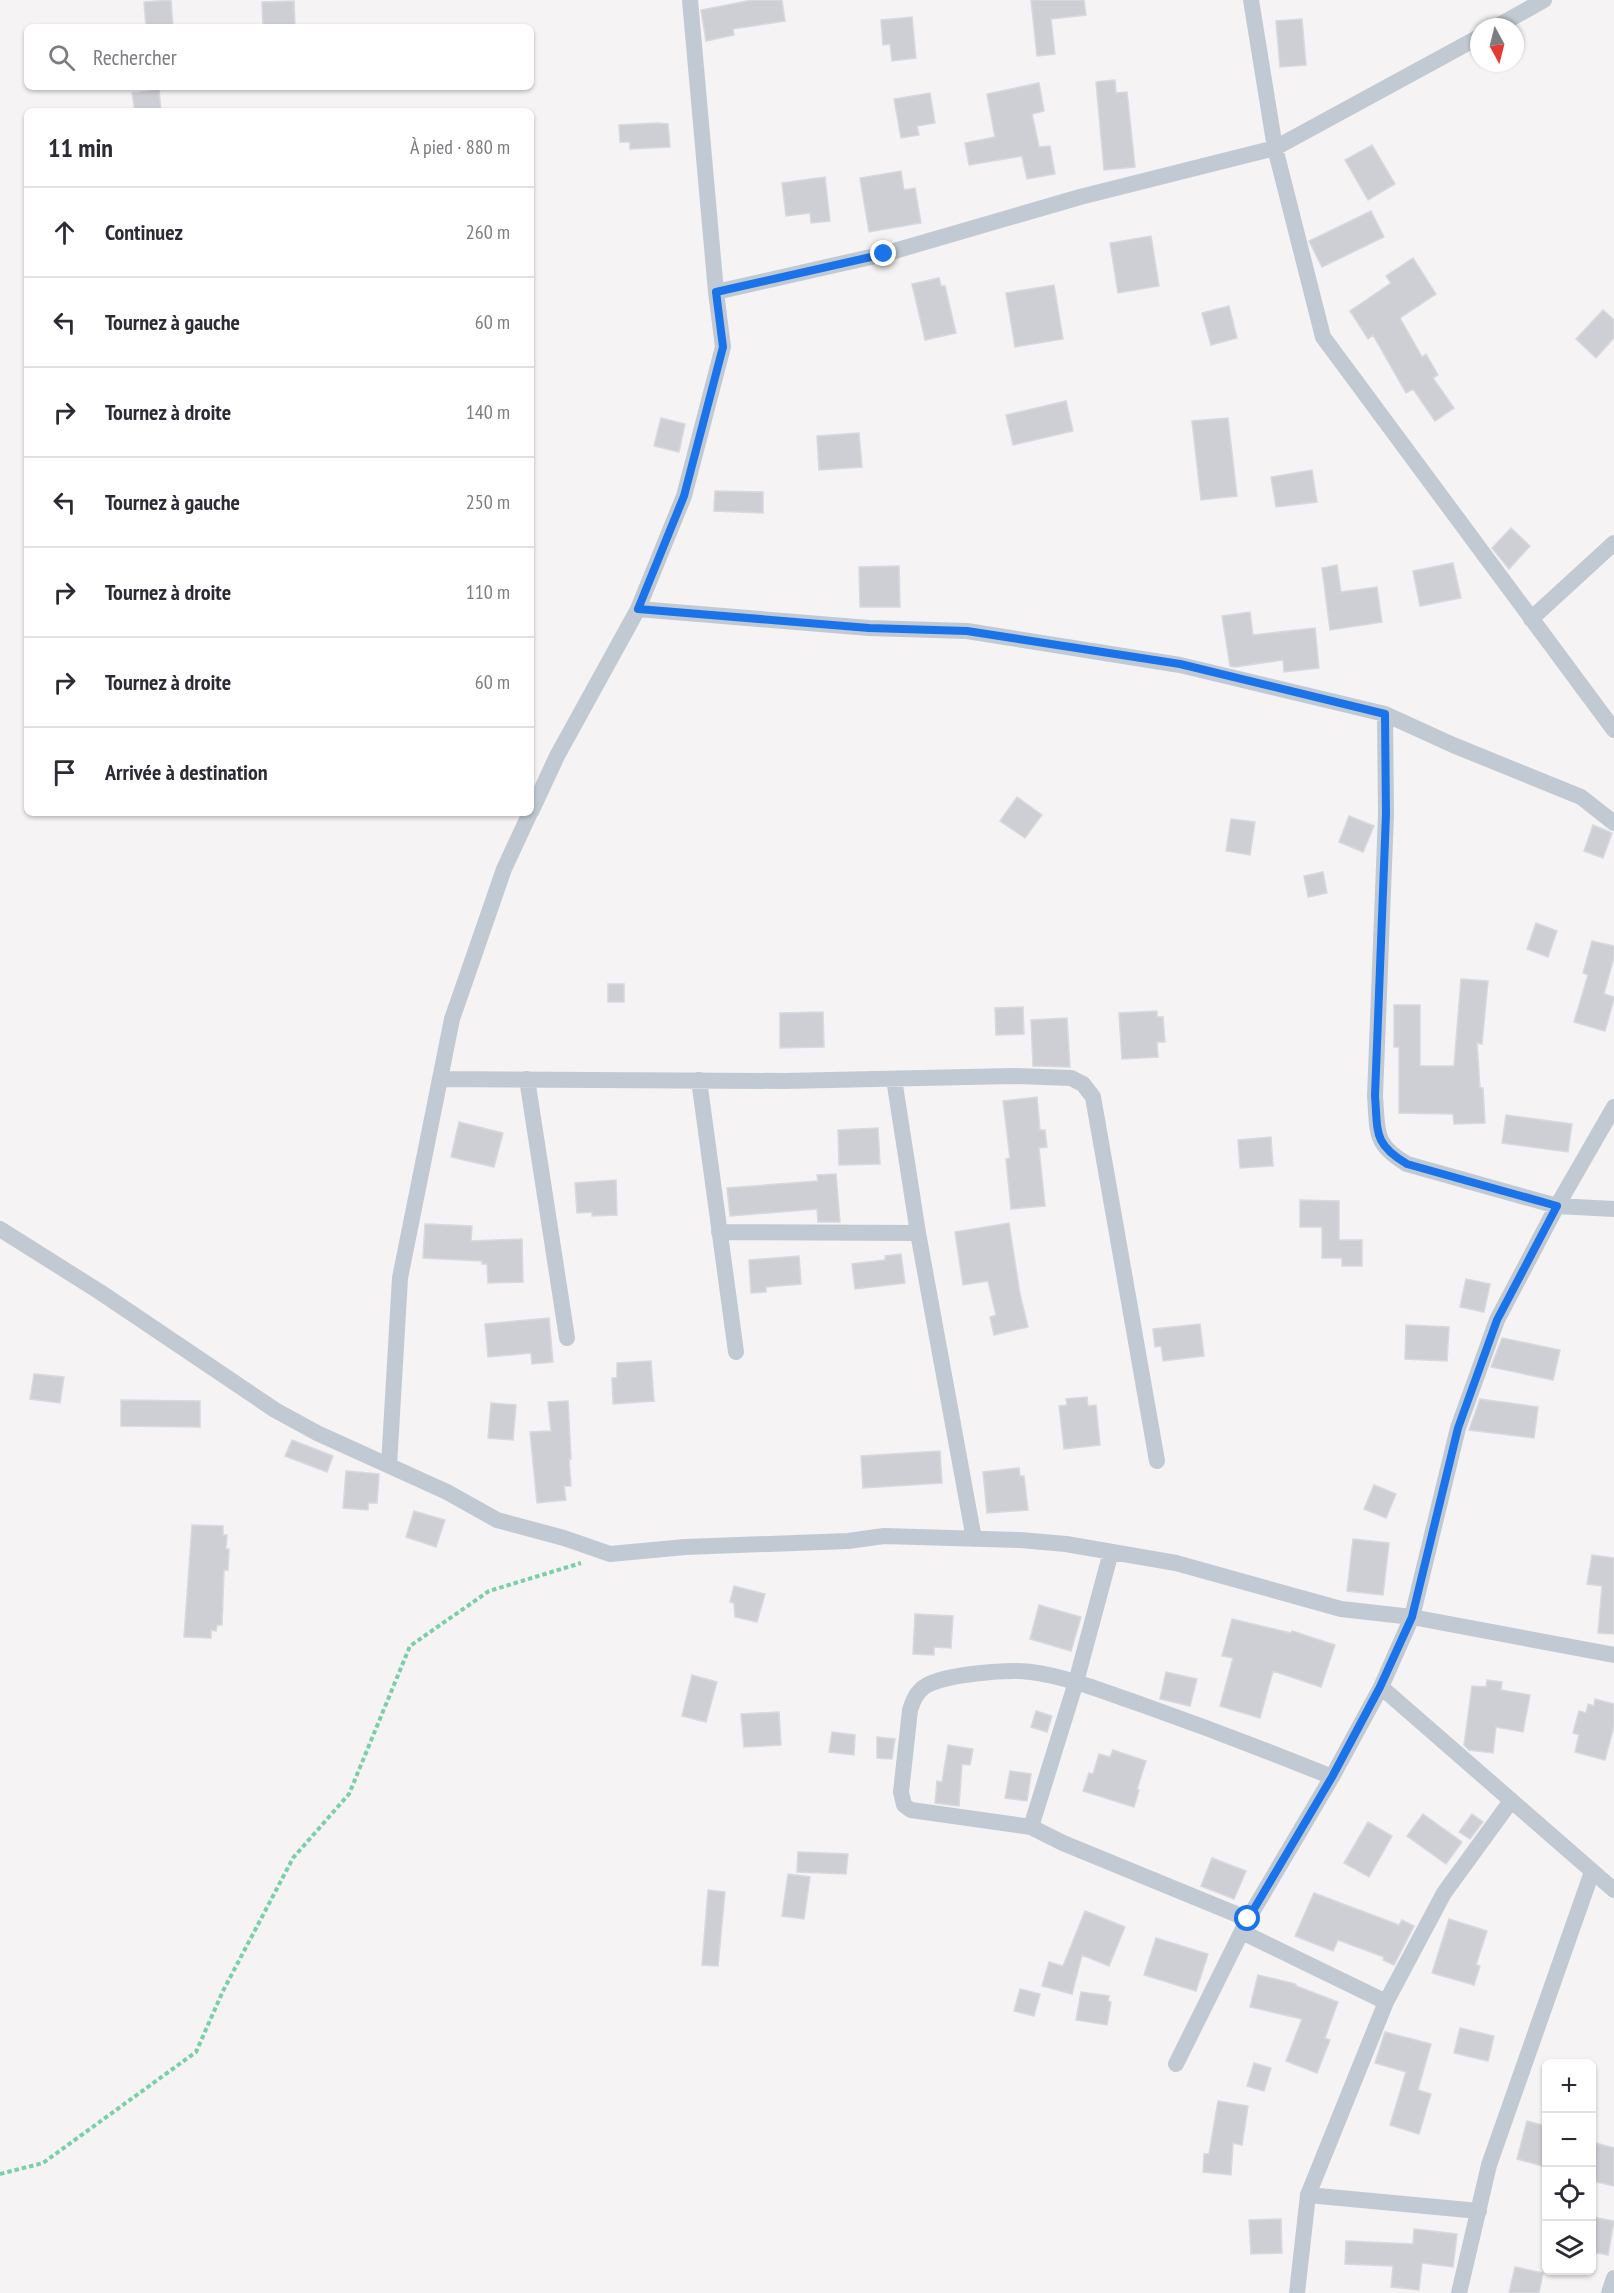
<!DOCTYPE html>
<html lang="fr">
<meta charset="utf-8">
<style>
:root{--surface:#fff;--page:#f2f2f3;--text:#2b2b33;--muted:#7c7c81;--line:#e1e1e2}
body{margin:0;font-family:"PT Sans Narrow",sans-serif;background:var(--page);color:var(--text)}
.controls{position:absolute;right:18px;bottom:18px;display:grid;overflow:hidden;border-radius:9px;box-shadow:0 2px 4px #0004}
.controls button{width:54px;height:54px;display:grid;place-items:center;padding:0;border:0;border-bottom:2px solid var(--line);background:var(--surface);color:var(--text);font:30px sans-serif}
.compass{position:absolute;left:1470px;top:18px;width:54px;height:54px;border-radius:50%;background:var(--surface);box-shadow:0 2px 4px #0004;rotate:173deg}
.stop{position:absolute;width:18px;height:18px;margin:-14px;border:4px solid #1a73e8;border-radius:50%;background:#fff}
.stop.end{background:#1a73e8;border-color:#fff;box-shadow:0 2px 6px #0008}
.list{margin:0;padding:0;list-style:none}
h2{display:flex;justify-content:space-between;align-items:center;height:78px;margin:0;padding:0 24px;font-size:26px}
h2 small{font-size:20px;font-weight:400;color:var(--muted)}
.list li{display:grid;grid-template-columns:39px 1fr auto;gap:18px;align-items:center;box-sizing:border-box;height:90px;padding:0 24px;border-top:2px solid var(--line)}
.list b{display:block;font-size:22px;white-space:nowrap}
.list em{font-size:20px;font-style:normal;color:var(--muted)}
.icon{flex:none;width:33px;height:33px;fill:none;stroke:currentColor;stroke-width:2;stroke-linecap:round;stroke-linejoin:round}
.map{position:relative;flex:none;width:1614px;height:2293px;overflow:hidden}
.search{position:absolute;background:var(--surface);box-shadow:0 2px 4px #0004;left:24px;top:24px;width:510px;height:66px;display:flex;align-items:center;gap:15px;box-sizing:border-box;padding:0 21px;border-radius:9px;color:var(--muted);font-size:22px}
.panel{position:absolute;background:var(--surface);box-shadow:0 2px 4px #0004;left:24px;top:108px;width:510px;height:708px;border-radius:9px}
.map>svg:first-child{display:block}
.building{fill:#cdcfd5;stroke:#d7d9de;stroke-width:1.5}
.lines{fill:none;stroke-linecap:round;stroke-linejoin:round}
.path{stroke:#7ad0a6;stroke-width:4;stroke-dasharray:4.5 3;stroke-linecap:butt}
.street{stroke:#c1cad2;stroke-width:16}
.route{stroke:#1a73e8;stroke-width:8}
</style>
<div class="map">
<svg width="1614" height="2293" viewBox="0 0 1614 2293">
<rect width="100%" height="100%" fill="#f5f3f3"/>
<!-- building -->
<path class="building" d="M171,0L173,27H146L144,2Z
M752,0H782L785,21L733,29L734,35L706,41L701,10Z
M1031,0H1084L1086,15L1051,19L1055,54L1037,56Z
M294,1L295,27H263L262,2Z
M912,17L916,58L892,61L890,44L883,45L881,20Z
M1302,19L1306,65L1280,67L1276,21Z
M1115,80L1116,93L1127,92L1135,167L1104,170L1096,82Z
M1039,83L1044,111L1032,114L1039,147L1050,146L1055,174L1027,179L1022,156L969,165L965,143L995,137L987,94Z
M159,90L161,111H135L132,93Z
M930,93L935,123L917,126L919,135L901,138L894,99Z
M658,123L668,124L670,147L630,149V142H620L619,125Z
M1372,145L1395,184L1368,200L1345,160Z
M901,171L904,190L915,188L921,223L869,232L860,178Z
M825,177L830,221L811,223L810,213L786,216L782,183Z
M1371,211L1384,237L1322,267L1309,241Z
M1151,236L1159,286L1118,293L1110,243Z
M1413,258L1436,294L1400,318L1422,357L1426,354L1438,375L1433,378L1454,408L1435,421L1413,389L1406,393L1373,335L1368,339L1350,311L1391,283L1386,276Z
M939,278L941,286H945L956,333L925,340L912,284Z
M1054,285L1063,339L1015,347L1006,293Z
M1229,306L1237,338L1211,345L1202,313Z
M1603,310L1614,320V338L1596,358L1576,339Z
M1066,401L1073,431L1013,445L1006,415Z
M661,418L685,424L679,452L654,446Z
M1228,418L1237,496L1201,500L1192,421Z
M859,433L862,467L819,470L817,436Z
M1312,470L1317,502L1276,507L1271,477Z
M715,491L763,492V513L714,511Z
M1511,528L1530,546L1509,569L1492,548Z
M1453,563L1461,598L1420,606L1413,571Z
M1337,565L1341,592L1377,587L1382,622L1330,630L1322,568Z
M899,566L900,607H860L859,567Z
M1250,612L1253,635L1315,628L1319,668L1284,672L1283,660L1235,667L1230,666L1222,616Z
M1017,797L1042,815L1025,838L1000,821Z
M1349,816L1374,826L1363,852L1339,842Z
M1231,819L1255,822L1250,855L1226,851Z
M1593,825L1612,833L1603,858L1584,851Z
M1323,872L1327,893L1308,897L1304,876Z
M1536,923L1557,931L1548,957L1527,949Z
M1592,941L1614,946V957L1604,994L1614,997V999L1605,1031L1574,1022L1588,975L1583,973Z
M1461,979L1488,981L1482,1044L1477,1043L1480,1088H1483L1485,1123L1454,1124L1453,1114L1399,1113V1047H1394V1005H1420V1066H1454Z
M608,984H624V1002H608Z
M1023,1007L1024,1034L996,1035L995,1008Z
M1157,1011V1017H1163L1165,1042H1157L1158,1057L1122,1059L1119,1013Z
M823,1012L824,1047L780,1048V1013Z
M1067,1018L1070,1067L1033,1066L1031,1020Z
M1037,1097L1040,1130H1045L1047,1147L1039,1148L1045,1206L1011,1209L1006,1159L1010,1158L1003,1101Z
M1506,1115L1572,1124L1568,1152L1502,1143Z
M459,1122L503,1133L494,1167L451,1157Z
M878,1128L880,1164L839,1165L838,1130Z
M1271,1137L1273,1166L1240,1168L1238,1140Z
M836,1174L840,1222H818L817,1209L730,1216L727,1188L818,1181L817,1175Z
M616,1180L617,1215L592,1216V1212L577,1213L575,1183Z
M1300,1200L1339,1201V1240H1362V1266H1342V1258H1322V1227H1300Z
M1009,1223L1020,1294L1028,1327L994,1335L990,1317L996,1315L988,1281L963,1285L955,1232Z
M425,1224L472,1226L471,1241L522,1239L523,1282L488,1283L487,1264H482V1261L423,1258Z
M901,1254L905,1283L855,1289L852,1264L885,1260V1256Z
M799,1256L801,1284L766,1287V1292L751,1293L749,1260Z
M1466,1279L1490,1284L1484,1312L1460,1307Z
M549,1318L553,1362L532,1364L531,1353L488,1357L485,1324Z
M1200,1324L1204,1356L1163,1361L1161,1346L1155,1347L1153,1329Z
M1406,1325L1449,1327L1447,1361L1405,1359Z
M1502,1338L1560,1350L1553,1380L1491,1367Z
M651,1361L654,1401L613,1404L612,1378H617V1363Z
M34,1374L64,1377L60,1403L30,1399Z
M1087,1397L1088,1406L1096,1405L1100,1445L1064,1449L1059,1406L1067,1405L1066,1399Z
M1480,1399L1538,1407L1534,1438L1469,1430Z
M121,1400L200,1401V1427L121,1426Z
M568,1401L571,1459H569L571,1486H564L566,1500L537,1503L530,1432L551,1431L548,1402Z
M491,1403L516,1405L513,1440L488,1438Z
M292,1440L333,1456L327,1472L285,1456Z
M940,1451L942,1483L863,1488L861,1456Z
M1019,1468L1020,1476H1024L1028,1510L987,1513L983,1472Z
M346,1471L379,1474L377,1503H368V1510L343,1508Z
M1374,1485L1396,1494L1386,1518L1364,1509Z
M414,1511L445,1520L436,1547L406,1537Z
M192,1525L223,1526V1535H227L226,1549H229L228,1570H224L222,1625H217L216,1631L211,1630V1638L184,1637Z
M1353,1539L1389,1543L1383,1595L1347,1591Z
M1592,1555L1614,1558V1634L1598,1633L1602,1586L1587,1584Z
M734,1586L765,1594L757,1622L735,1617L734,1603L730,1602Z
M1039,1605L1081,1617L1071,1651L1030,1639Z
M915,1614L953,1616L951,1648L934,1647V1655L913,1654Z
M1232,1619L1291,1633L1292,1631L1335,1645L1321,1687L1273,1671L1260,1718L1220,1706L1233,1658L1222,1656Z
M1166,1672L1197,1679L1190,1706L1160,1699Z
M692,1675L717,1682L706,1722L682,1716Z
M1487,1680L1502,1682L1501,1690L1530,1695L1523,1732L1496,1727L1493,1753L1469,1750L1464,1745L1472,1686L1486,1687Z
M1595,1699L1614,1704V1726L1605,1760L1575,1752L1579,1735L1573,1733L1579,1711L1586,1713L1588,1704L1594,1706Z
M1036,1711L1052,1716L1047,1732L1031,1727Z
M779,1712L781,1745L744,1747L741,1714Z
M832,1732L855,1735L854,1755L829,1752Z
M877,1737L895,1739L892,1759L877,1758Z
M948,1745L973,1749L970,1765L962,1764L959,1806L935,1803L937,1781L942,1782Z
M1113,1750L1146,1761L1137,1789L1139,1790L1134,1807L1083,1791L1089,1773L1093,1774L1099,1754L1110,1757Z
M1010,1771L1031,1774L1027,1801L1005,1798Z
M1423,1814L1462,1842L1446,1864L1407,1836Z
M1472,1814L1483,1822L1470,1839L1459,1832Z
M1368,1822L1392,1836L1369,1877L1344,1863Z
M798,1852L848,1854L846,1874L797,1872Z
M1212,1858L1246,1871L1234,1899L1201,1886Z
M788,1874L810,1877L804,1919L782,1916Z
M708,1890L725,1892L718,1966L702,1965Z
M1314,1893L1399,1925L1402,1920L1414,1926L1394,1965L1383,1960L1384,1957L1338,1940L1333,1951L1295,1936Z
M1085,1911L1125,1927L1109,1966L1082,1955L1072,1994L1042,1986L1049,1962L1063,1966Z
M1449,1919L1487,1931L1476,1965L1480,1966L1474,1985L1432,1973Z
M1156,1938L1208,1954L1196,1991L1144,1975Z
M1258,1975L1296,1984V1986L1338,2002L1325,2038L1330,2040L1317,2073L1286,2061L1302,2019L1250,2007Z
M1020,1989L1040,1994L1034,2016L1014,2011Z
M1081,1992L1109,1996L1108,2001L1111,2002L1107,2025L1076,2020Z
M1460,2028L1494,2036L1488,2061L1454,2053Z
M1385,2032L1431,2044L1418,2090L1431,2094L1419,2134L1390,2125L1406,2072L1375,2063Z
M1254,2063L1271,2068L1264,2091L1247,2086Z
M1218,2101L1248,2106L1242,2145L1233,2143L1231,2175L1203,2172L1204,2154H1209Z
M1527,2121L1546,2126V2167L1517,2159Z
M1592,2142L1614,2148V2186L1592,2181Z
M1592,2217L1614,2221L1608,2255L1592,2252Z
M1281,2219L1282,2253L1251,2254L1249,2220Z
M1414,2229L1457,2234L1453,2267L1422,2263L1419,2290L1391,2287L1393,2266L1345,2264L1346,2241L1413,2244Z
M1515,2267L1543,2273L1539,2293H1509Z"/>
<g class="lines">
<!-- path -->
<path class="path" d="M0,2174L43,2163L196,2052L223,1991L293,1858L349,1794L410,1646L489,1591L581,1563"/>
<!-- street -->
<path class="street" d="M1251,0L1275,148L1323,337L1614,730
M1496,27L1544,0
M716,292L884,254L1080,197L1275,148L1479,37
M638,609L869,628L967,631L1180,665L1385,714L1453,745L1581,797L1614,823
M1531,619L1614,543
M1385,714L1386,814L1375,1096C1378,1132 1373,1144 1407,1164L1557,1206L1614,1209
M531,812L557,756L638,609L684,496L723,347L716,292L690,0
M440,1079L784,1081L1013,1076L1071,1078L1083,1084L1093,1097L1157,1461
M527,1079L567,1338
M894,1079L918,1233L974,1539
M699,1080L736,1352
M0,1229L100,1292L275,1410L317,1433L447,1492L497,1520L564,1538L610,1554L685,1547L848,1541L884,1536L1020,1540L1066,1544L1176,1563L1341,1609L1412,1617L1614,1655
M719,1232L918,1233
M389,1465L400,1278L452,1019L504,869L530,813
M1381,1687L1614,1890
M1031,1827L1076,1682L1111,1552
M1248,1919L1063,1843L1031,1827L911,1810L904,1805L901,1792L910,1710C913,1701 916,1693 924,1687C943,1674 1008,1669 1031,1672C1069,1677 1104,1692 1140,1704C1205,1727 1268,1751 1332,1777
M1242,1932L1386,2002
M1176,2064L1248,1919L1332,1777L1381,1687L1412,1617L1458,1428L1497,1320L1557,1206L1614,1107
M1308,2195L1479,2211
M1297,2293L1308,2195L1386,2002L1444,1893L1511,1801
M1459,2293L1489,2165L1592,1872
M1609,2293L1614,2278"/>
</g>
<g class="lines">
<!-- route -->
<path class="route" d="M884,254L716,292L723,347L684,496L638,609L869,628L967,631L1180,664L1385,714L1386,814L1375,1096C1378,1132 1373,1144 1407,1164L1557,1206L1497,1320L1458,1428L1412,1617L1380,1687L1332,1777L1248,1919"/>
</g>
</svg>
<div class="controls">
<button>+</button>
<button>−</button>
<button><svg class="icon" aria-label="locate" viewBox="0 0 24 24"><circle cx="12" cy="12" r="6"/><path d="M12 2v4M12 18v4M2 12h4M18 12h4"/></svg></button>
<button><svg class="icon" aria-label="layers" viewBox="0 0 24 24"><path d="M12 4l9 5-9 5-9-5zM3 14l9 5 9-5"/></svg></button>
</div>
<svg class="compass" viewBox="-18 -18 36 36"><path d="M0-13l5 13h-10z" fill="#e53935"/><path d="M0 13l5-13h-10z" fill="#7c7c81"/></svg>
<div class="stop" style="left:1248px;top:1919px"></div>
<div class="stop end" style="left:884px;top:254px"></div>
<div class="search"><svg class="icon" aria-label="search" viewBox="0 0 24 24"><circle cx="10" cy="10" r="6"/><path d="M15 15l6 6"/></svg>Rechercher</div>
<section class="panel">
<h2>11 min<small>À pied · 880 m</small></h2>
<ul class="list">
<li><svg class="icon" aria-label="ahead" viewBox="0 0 24 24"><path d="M12 20V5M6 11l6-6 6 6"/></svg><div><b>Continuez</b></div><em>260 m</em></li>
<li><svg class="icon" aria-label="left" viewBox="0 0 24 24"><path d="M17 20v-9H6M10 6l-5 5 5 5"/></svg><div><b>Tournez à gauche</b></div><em>60 m</em></li>
<li><svg class="icon" aria-label="right" viewBox="0 0 24 24"><path d="M7 20v-9h11M14 6l5 5-5 5"/></svg><div><b>Tournez à droite</b></div><em>140 m</em></li>
<li><svg class="icon" aria-label="left" viewBox="0 0 24 24"><path d="M17 20v-9H6M10 6l-5 5 5 5"/></svg><div><b>Tournez à gauche</b></div><em>250 m</em></li>
<li><svg class="icon" aria-label="right" viewBox="0 0 24 24"><path d="M7 20v-9h11M14 6l5 5-5 5"/></svg><div><b>Tournez à droite</b></div><em>110 m</em></li>
<li><svg class="icon" aria-label="right" viewBox="0 0 24 24"><path d="M7 20v-9h11M14 6l5 5-5 5"/></svg><div><b>Tournez à droite</b></div><em>60 m</em></li>
<li><svg class="icon" aria-label="arrive" viewBox="0 0 24 24"><path d="M6 21V4h12l-3 4 3 4H6"/></svg><div><b>Arrivée à destination</b></div></li>
</ul>
</section>
</div>
